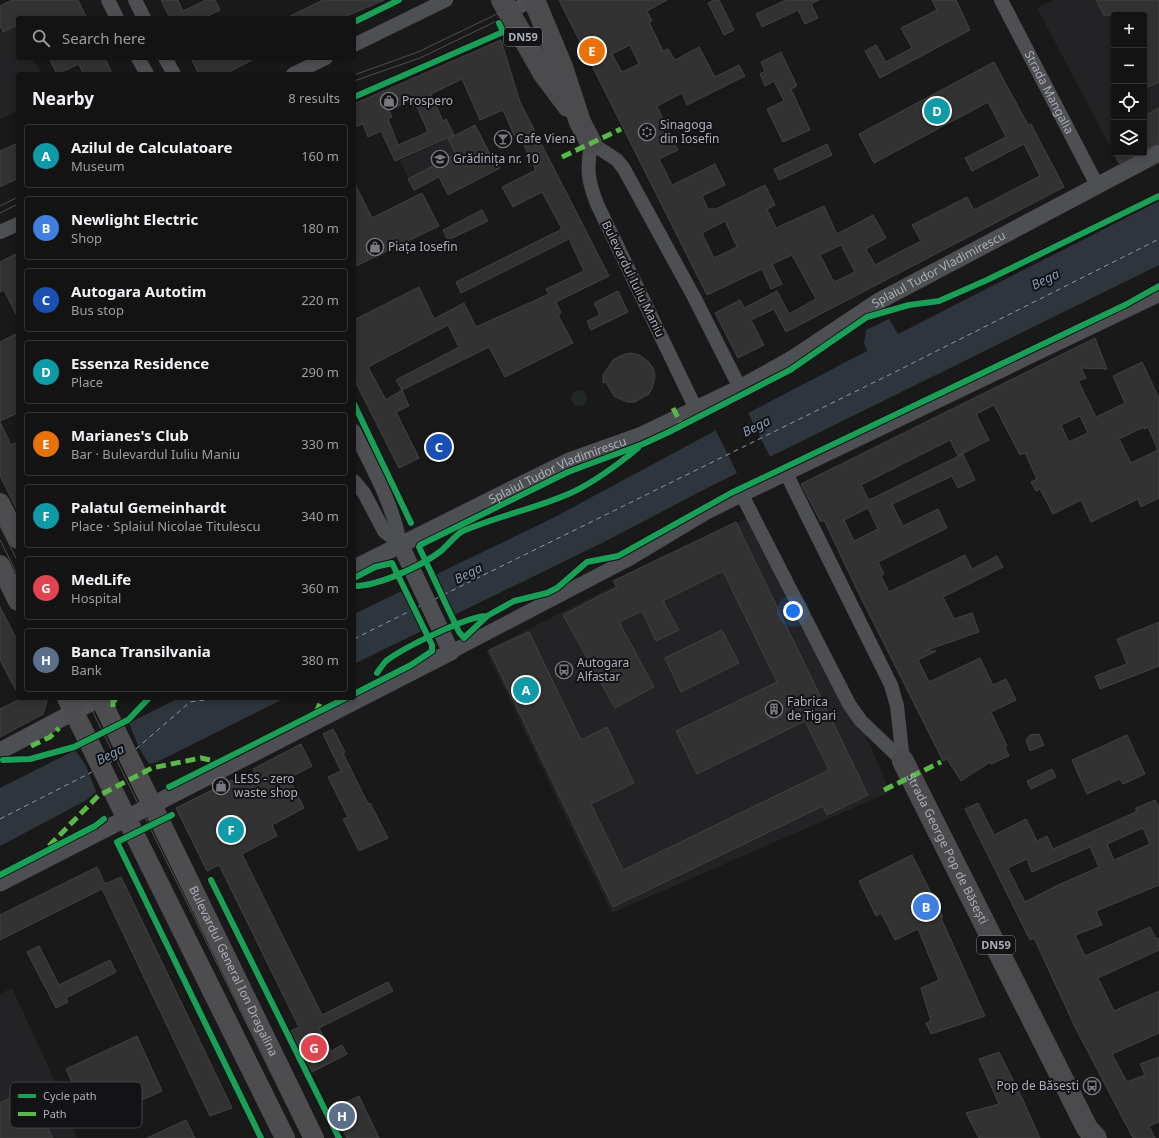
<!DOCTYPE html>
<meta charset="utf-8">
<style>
:root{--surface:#131313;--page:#1c1c1c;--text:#f1f3f6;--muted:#9d9ea0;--line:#323233;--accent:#797a81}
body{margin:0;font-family:"Noto Sans",sans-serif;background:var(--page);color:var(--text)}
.controls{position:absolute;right:12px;top:12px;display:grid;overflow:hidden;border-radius:4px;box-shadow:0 2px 6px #0003}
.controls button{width:36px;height:36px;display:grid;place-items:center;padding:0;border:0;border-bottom:1px solid var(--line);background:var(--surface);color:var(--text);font:20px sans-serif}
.you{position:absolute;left:793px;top:611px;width:14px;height:14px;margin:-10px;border:3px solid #fff;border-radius:50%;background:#1a73e8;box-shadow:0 0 0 6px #1a73e833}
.badge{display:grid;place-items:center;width:26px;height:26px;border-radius:50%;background:var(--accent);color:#fff;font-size:13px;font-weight:700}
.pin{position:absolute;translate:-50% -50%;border:2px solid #fff;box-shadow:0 1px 4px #0006}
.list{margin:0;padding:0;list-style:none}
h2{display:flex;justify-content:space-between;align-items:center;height:52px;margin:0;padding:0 16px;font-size:17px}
h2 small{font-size:13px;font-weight:400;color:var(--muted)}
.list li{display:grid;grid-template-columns:26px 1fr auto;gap:12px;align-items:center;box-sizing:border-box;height:64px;margin:0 8px 8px;padding:0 8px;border:1px solid var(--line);border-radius:4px}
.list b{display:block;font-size:15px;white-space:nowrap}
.list p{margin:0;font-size:13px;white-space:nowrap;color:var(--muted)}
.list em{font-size:13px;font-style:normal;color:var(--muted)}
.icon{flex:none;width:22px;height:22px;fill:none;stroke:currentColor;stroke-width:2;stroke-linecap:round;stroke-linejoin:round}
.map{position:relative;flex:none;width:1159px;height:1138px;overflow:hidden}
.search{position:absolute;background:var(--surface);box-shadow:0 2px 6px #0003;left:16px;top:16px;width:340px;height:44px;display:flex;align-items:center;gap:10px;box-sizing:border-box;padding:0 14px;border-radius:4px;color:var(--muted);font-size:15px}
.panel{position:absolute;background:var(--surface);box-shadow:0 2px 6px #0003;left:16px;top:72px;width:340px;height:628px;border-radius:4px}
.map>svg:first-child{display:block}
.built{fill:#232325}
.green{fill:#222823}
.water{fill:#2f353c}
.pier{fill:#191919}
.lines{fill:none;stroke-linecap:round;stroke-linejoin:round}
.ferry{stroke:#8699b0;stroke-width:1;stroke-dasharray:5 4;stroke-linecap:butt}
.building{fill:#323233;stroke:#424245;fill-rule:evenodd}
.minor{stroke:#4e4f52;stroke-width:14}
.tertiary{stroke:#4e4f52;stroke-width:17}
.secondary{stroke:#4d4d50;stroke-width:20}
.primary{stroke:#4b4b4e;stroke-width:22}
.tram{stroke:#4e4f52;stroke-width:1}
.quiet{stroke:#58b947;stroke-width:5;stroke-dasharray:10 5;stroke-linecap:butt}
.cycleway-casing{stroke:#131315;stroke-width:8}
.cycleway{stroke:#1a9f57;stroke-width:6}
.labels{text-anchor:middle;stroke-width:4;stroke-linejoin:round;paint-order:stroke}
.shield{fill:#131315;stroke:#7e8088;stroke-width:1}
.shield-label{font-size:11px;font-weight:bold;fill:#acafb9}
.street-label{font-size:12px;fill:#acafb9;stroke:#131315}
.poi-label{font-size:12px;fill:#acafb9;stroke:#131315;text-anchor:start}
.water-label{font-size:13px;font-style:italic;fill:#8699b0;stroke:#131315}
.key{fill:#131315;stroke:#414246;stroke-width:1}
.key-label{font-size:11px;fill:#acafb9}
</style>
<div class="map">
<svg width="1159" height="1138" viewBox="0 0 1159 1138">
<rect width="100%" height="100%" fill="#191919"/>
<!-- built -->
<path class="built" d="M1053,0H1159V144L1144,152V15H1114V153H1142L1120,165L1037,8Z
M17,25L18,58H33L41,74H18V111L0,119V33Z
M455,135L480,156L414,190L400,161Z
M751,516L868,740L890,792L612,913L486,651Z
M12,988L49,1068L77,1138H0V994Z"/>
<!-- green -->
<path class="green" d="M571 398a8 8 0 1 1 16 0a8 8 0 1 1-16 0Z"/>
<!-- water -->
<path class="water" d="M1159,201V265L709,487L606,541L354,664V614L551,519L750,412L867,351L864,343L866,330L889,319L898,334Z
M179,698H285L157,762L138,767L105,785L85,801L0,846V788Z"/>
<!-- pier -->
<path class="pier" d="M747,411L771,459L738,475L715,429Z
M434,573L455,617L423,633L401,589Z
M128,721L140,750L150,765L139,769L106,787L97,794L86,766L74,748Z"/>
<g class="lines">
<!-- ferry -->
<path class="ferry" d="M435,599L895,372L1159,239
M354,639L420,606
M136,749L190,702L220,698
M109,763L119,758
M0,819L92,772"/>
</g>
<!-- building -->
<path class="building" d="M12,0H78L87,18H18V25L3,32L0,26V6Z
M161,0H178L183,11L206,0H215L220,10L204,18H170Z
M323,0H384L342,18H286Z
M559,0H667L647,11L652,21L649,22L663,51L668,49L675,60L699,47L715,77L739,65L745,76L687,105L682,93L657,106L678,150L659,159L672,185L715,164L725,185L702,196L708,209H716L765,185L775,205L767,209L776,228L824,206L837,234L873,215L886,238L866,249L875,265L921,241L912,225L916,223L967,197L974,210L1040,176L1024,144L972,171L965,158L1006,137L988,102L874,163L859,134L994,62L1028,125L1031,124L1064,187L786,332L774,309L751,320L764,345L738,358L715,313L740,300L744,308L777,291L789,314L816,299L792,255L772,264L782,284L771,289L762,269L707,295ZM630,45L639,64L622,72L612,54ZM725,221L737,247L714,258L702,233ZM841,245L855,272L834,282L820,255Z
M714,0H719L734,30L724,35L708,3Z
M786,0H819L811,4L818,18L805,24L798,10L762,27L756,14Z
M932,0H956L970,30L880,78L865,51L876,45L886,62L912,48L901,28L937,10Z
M1096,0H1159V82L1144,89V15H1104Z
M501,40L520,102L609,276L556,302L561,313L558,315L573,343L505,377L489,347L402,390L409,406L396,412L419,458L399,468L354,379V320L419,287L434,319L464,303L476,327L549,294L546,289L584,271L569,239L461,293L456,282L562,229L542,192L513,207L502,187L536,170L520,137L516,139L503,110L480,120L462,79L431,94L443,121L446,119L454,135L395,161L381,131L368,137L363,124L354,127V104ZM410,101L412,106L416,105L428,132L398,145L388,119L392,117L389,110ZM448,325L459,347L396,380L402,390L386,400L368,367Z
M781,52L797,86L791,89L810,130L783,142L767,109L784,101L774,81L765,86L760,74L765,71L761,62Z
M49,58H105L112,74H83L79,64L57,74Z
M191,58H256L225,74H199Z
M1159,108V143L1144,150V116Z
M475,125L491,156L492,155L500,168L448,195L439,177L414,190L408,179L456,154L448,139Z
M18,143V178L0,187V151Z
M827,144L832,155L779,180L774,169Z
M1114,153H1138L1119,163Z
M354,182L372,218L422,193L439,226L354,267Z
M482,210L488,221L448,240L443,230Z
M18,253V318L4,290L0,292V262Z
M618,291L628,312L591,330L587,321L600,315L594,303Z
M18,333V413L0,421V342Z
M1095,338L1107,369L1081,368L1086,378L1078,381L1096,417L1125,403L1113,376L1142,362L1159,398V498L1141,507L1138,499L1091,522L1081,500L1053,514L1040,489L1036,491L1031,482L1037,479L1025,453L1020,455L994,405L976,414L989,440L958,456L950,440L861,485L869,500L963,454L975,480L958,488L952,476L892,504L903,526L938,509L947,528L878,562L884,574L881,576L889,592L965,555L972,569L997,556L1003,567L943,597L954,619L972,613L979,632L924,651H936L918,660L929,682L980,658L993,685L1006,679L1016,700L991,712L1007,746L1005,747L1009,756L991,764L990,762L961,781L947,759L943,761L858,592L824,520L821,522L801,484ZM1080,416L1088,433L1069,442L1061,425ZM1144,427V429L1148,427L1158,450L1131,463L1119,439ZM868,508L878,529L854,541L844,520Z
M630,353L639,355L648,361L653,368L655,376L653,386L649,394L635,402H627L614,396L606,382L603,383V375L613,360L620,356Z
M0,422L11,445L15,443L18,448V512L0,476Z
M736,522L868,795L827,815L823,806L613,907L489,650L529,632L581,740L607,727L634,783L591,804L623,870L829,770L805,721L697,774L676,731L777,682L723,571L663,601L679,630L656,641L642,611L619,622L654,687L615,708L563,615L617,587L613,581Z
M0,607L18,642V694L0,660Z
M1159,622V666L1100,689L1095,676L1127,664L1117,639Z
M722,630L739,663L681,692L665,658Z
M22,698H48L43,714L0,737V709Z
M333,729L345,752L343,753L368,804L370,803L388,838L359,851L343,819L348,817L328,777L341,771L323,734Z
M1039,734L1044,745L1030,751L1026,740L1030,735Z
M1127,735L1145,774L1123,784L1120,779L1087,794L1072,760Z
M301,744L312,766L289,778L304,808L272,825L277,836L242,854L322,1015L388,982L393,991L319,1028L331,1051L342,1045L347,1054L312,1072L291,1031L299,1027L219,865L207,871L176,808L232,780L235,786L256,776L253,769Z
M1052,769L1056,777L1031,789L1027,781Z
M1155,800L1159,808V885L1096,911L1102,925L1075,935L1085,956L1150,927L1156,939L1159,938V950L1098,978L1114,1011L1159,991V1033L1112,1054L1127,1082L1145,1075L1140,1064L1159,1057V1122L1149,1126L1155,1138H1133L1075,1027L1034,938L1030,940L965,809L978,803L994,835L1026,819L1037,841L1047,836L1053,849L1136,812V808ZM1143,828L1150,844L1114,860L1107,844ZM1090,847L1099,867L1056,886L1025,902L1008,868L1027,859L1032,872Z
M912,855L943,917L941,918L985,1016L931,1034L926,1023L931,1021L921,988L939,980L918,929L895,940L881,913L876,916L859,881Z
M97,867L105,884L121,877L232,1108L210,1116L102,889L0,940V915Z
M39,946L59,985L110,960L116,972L66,998L68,1002L56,1008L27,952Z
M137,1036L162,1091L91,1123L66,1069Z
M999,1052L1022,1098L1040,1138H979L966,1113L999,1104L979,1059Z
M27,1089L53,1138H0V1103Z
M359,1096L379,1138H347L332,1109Z
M186,1120L195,1138H147Z"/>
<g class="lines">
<!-- minor -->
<g class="minor">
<path d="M108,0L117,18"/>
<path d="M135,0L144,18"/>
<path id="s1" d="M1001,0L1097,185"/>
<path d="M509,12L533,0"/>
<path d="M354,45L446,0"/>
<path d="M138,58L147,74"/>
<path d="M165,58L174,74"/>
<path d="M293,74L326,58"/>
<path d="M0,232L18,224"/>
<path d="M696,409L597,204C587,178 587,170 591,143L617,160L624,169L694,297L740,388"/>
<path d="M354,431C372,467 393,504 400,544"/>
<path d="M786,473L891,685L897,706L903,761"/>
<path d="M354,481L364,493L384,531L400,544"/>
<path d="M742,495L849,704L861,721L903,761"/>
<path d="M451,652L631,558L706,513L742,495L1159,295"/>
</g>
<!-- tertiary -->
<g class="tertiary">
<path id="s2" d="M354,568L569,461L642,435L740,388L792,359L879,301L1159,153"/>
<path d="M0,751L100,698"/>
<path d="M0,883L451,652L400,544"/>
</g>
<!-- secondary -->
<g class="secondary">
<path d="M0,503L18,539"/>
<path d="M0,565L18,601"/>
<path d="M67,698L285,1138"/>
<path id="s3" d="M100,698C172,844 243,991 314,1138"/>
</g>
<!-- primary -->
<g class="primary">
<path d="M502,0L544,74L568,106"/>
<path d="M534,0L562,67L580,122L591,143"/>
<path id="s4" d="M903,761L1087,1128L1096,1138"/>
</g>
<!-- tram -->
<path class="tram" d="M354,75L418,52L526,0
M354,81L420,58L540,0
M0,206L18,197
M0,213L18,204
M0,526L18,562
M0,540L18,576
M86,698L303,1138"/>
<!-- quiet -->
<path class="quiet" d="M562,157L621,129
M673,408L682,426
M113,707V701L119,698
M316,713L322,698
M31,746L50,737L59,728
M884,790L941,762
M49,846L98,796L152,768L201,758L219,762"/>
<defs>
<path id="cycleway" d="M354,22L399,0
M354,97L503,32L499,23
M1159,196L987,280L939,301L909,305L867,317L790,370L669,432L643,444L568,472L420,545L419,547L459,632L464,638L487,616L514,601L547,593L557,588L587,562L618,556L731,493L1125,305L1159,286
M354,404L411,523
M354,578L375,567L392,563L432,645V651L411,665L354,694
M354,586C379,586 421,566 441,551C448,545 455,535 463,531C499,515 540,508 575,491C595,481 621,462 638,448
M377,673C380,669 383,664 386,661C403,648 467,616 487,616
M3,760L30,759L74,747L128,720L149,698
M169,787L346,698
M172,815L117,842L261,1138
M0,875L95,826L104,819
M211,880L339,1138"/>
</defs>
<!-- cycleway casing -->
<use href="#cycleway" class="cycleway-casing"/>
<!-- cycleway -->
<use href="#cycleway" class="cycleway"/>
</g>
<!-- icons -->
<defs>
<symbol id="shop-ring" viewBox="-11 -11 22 22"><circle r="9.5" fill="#131315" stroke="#797a81" stroke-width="1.5"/><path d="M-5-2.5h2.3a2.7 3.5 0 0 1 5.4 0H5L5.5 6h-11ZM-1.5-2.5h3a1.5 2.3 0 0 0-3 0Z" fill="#797a81"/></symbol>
<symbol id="synagogue-ring" viewBox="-11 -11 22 22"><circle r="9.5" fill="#131315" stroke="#797a81" stroke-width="1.5"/><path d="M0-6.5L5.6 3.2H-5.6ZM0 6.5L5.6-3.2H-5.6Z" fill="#797a81"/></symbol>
<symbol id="bar-ring" viewBox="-11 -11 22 22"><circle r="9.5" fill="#131315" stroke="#797a81" stroke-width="1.5"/><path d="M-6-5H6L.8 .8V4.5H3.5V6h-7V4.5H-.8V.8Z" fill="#797a81"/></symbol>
<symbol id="school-ring" viewBox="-11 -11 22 22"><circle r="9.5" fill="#131315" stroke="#797a81" stroke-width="1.5"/><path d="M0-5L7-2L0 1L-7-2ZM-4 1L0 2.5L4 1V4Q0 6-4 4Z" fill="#797a81"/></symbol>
<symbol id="bus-ring" viewBox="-11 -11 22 22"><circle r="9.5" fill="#131315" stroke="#797a81" stroke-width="1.5"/><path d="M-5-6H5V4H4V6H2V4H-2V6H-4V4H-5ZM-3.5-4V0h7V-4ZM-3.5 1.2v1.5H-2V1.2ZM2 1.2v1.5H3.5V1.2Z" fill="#797a81"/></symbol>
<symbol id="building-ring" viewBox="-11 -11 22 22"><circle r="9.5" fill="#131315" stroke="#797a81" stroke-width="1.5"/><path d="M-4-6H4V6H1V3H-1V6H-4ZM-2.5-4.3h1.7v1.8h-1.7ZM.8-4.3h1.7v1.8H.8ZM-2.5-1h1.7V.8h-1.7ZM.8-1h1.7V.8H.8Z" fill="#797a81"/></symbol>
</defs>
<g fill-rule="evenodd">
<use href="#shop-ring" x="379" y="91" width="20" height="20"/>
<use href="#synagogue-ring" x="637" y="122" width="20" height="20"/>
<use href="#bar-ring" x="493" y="129" width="20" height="20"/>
<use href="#school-ring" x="430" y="149" width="20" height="20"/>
<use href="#shop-ring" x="365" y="237" width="20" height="20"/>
<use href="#bus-ring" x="554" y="660" width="20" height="20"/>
<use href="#building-ring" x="764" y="699" width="20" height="20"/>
<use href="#shop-ring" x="211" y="776" width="20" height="20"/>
<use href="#bus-ring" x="1082" y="1076" width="20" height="20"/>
</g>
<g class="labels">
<!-- shield labels -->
<g class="shield">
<rect x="504" y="28" width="38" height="18" rx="3"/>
<rect x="977" y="936" width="38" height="18" rx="3"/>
</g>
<g class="shield-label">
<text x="523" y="41">DN59</text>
<text x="996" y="949">DN59</text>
</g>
<!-- street labels -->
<g class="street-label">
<text dy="4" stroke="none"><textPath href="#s1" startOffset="104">Strada Mangalia</textPath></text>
<text dy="4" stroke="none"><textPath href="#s2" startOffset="658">Splaiul Tudor Vladimirescu</textPath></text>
<text transform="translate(633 279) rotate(64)" y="4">Bulevardul Iuliu Maniu</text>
<text dy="4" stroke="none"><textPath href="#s2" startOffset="226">Splaiul Tudor Vladimirescu</textPath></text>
<text dy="4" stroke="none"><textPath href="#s4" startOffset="98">Strada George Pop de Băsești</textPath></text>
<text dy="4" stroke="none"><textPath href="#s3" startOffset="304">Bulevardul General Ion Dragalina</textPath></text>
</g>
<!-- poi labels -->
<g class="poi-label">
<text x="402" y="105">Prospero</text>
<text x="660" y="129">Sinagoga<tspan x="660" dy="14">din Iosefin</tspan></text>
<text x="516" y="143">Cafe Viena</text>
<text x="453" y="163">Grădinița nr. 10</text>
<text x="388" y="251">Piața Iosefin</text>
<text x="577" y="667">Autogara<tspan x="577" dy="14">Alfastar</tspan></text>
<text x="787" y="706">Fabrica<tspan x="787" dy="14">de Tigari</tspan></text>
<text x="234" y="783">LESS - zero<tspan x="234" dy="14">waste shop</tspan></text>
<text x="1079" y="1090" text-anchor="end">Pop de Băsești</text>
</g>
<!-- water labels -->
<g class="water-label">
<text transform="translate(1045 279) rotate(-27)" y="5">Bega</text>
<text transform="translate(756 426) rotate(-27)" y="5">Bega</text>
<text transform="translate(468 573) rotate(-27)" y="5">Bega</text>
<text transform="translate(110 754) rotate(-27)" y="5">Bega</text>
</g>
</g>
<!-- legend -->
<rect x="10" y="1082" width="132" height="46" rx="6" class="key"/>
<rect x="18" y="1094" width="18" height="4" fill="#1a9f57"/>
<rect x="18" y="1112" width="18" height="4" fill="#58b947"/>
<g class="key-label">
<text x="43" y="1100">Cycle path</text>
<text x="43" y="1118">Path</text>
</g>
</svg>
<div class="controls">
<button>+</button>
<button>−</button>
<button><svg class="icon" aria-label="locate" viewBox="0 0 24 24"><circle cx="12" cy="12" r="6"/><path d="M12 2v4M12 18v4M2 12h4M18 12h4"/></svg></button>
<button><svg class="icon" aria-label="layers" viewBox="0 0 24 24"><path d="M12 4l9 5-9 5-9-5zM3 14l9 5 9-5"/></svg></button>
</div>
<div class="you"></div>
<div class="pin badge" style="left:526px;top:690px;background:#0f9aa8">A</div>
<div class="pin badge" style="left:926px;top:907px;background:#3f7fe0">B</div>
<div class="pin badge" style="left:439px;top:447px;background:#1a4fb4">C</div>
<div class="pin badge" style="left:937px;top:111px;background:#0f9aa8">D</div>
<div class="pin badge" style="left:592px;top:51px;background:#e8710a">E</div>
<div class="pin badge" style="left:231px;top:830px;background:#0f9aa8">F</div>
<div class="pin badge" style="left:314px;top:1048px;background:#e0444e">G</div>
<div class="pin badge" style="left:342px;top:1116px;background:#5c6f8a">H</div>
<div class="search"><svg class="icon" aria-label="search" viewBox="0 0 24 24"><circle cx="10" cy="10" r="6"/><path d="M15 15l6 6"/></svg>Search here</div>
<section class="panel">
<h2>Nearby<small>8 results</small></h2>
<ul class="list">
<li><span class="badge" style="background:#0f9aa8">A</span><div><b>Azilul de Calculatoare</b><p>Museum</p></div><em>160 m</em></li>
<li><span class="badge" style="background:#3f7fe0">B</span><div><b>Newlight Electric</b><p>Shop</p></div><em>180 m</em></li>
<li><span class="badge" style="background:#1a4fb4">C</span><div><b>Autogara Autotim</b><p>Bus stop</p></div><em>220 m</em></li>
<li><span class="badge" style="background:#0f9aa8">D</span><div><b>Essenza Residence</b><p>Place</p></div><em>290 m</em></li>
<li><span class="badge" style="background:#e8710a">E</span><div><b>Marianes's Club</b><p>Bar · Bulevardul Iuliu Maniu</p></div><em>330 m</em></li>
<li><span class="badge" style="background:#0f9aa8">F</span><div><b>Palatul Gemeinhardt</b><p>Place · Splaiul Nicolae Titulescu</p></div><em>340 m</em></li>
<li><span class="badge" style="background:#e0444e">G</span><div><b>MedLife</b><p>Hospital</p></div><em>360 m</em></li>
<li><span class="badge" style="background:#5c6f8a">H</span><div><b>Banca Transilvania</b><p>Bank</p></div><em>380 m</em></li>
</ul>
</section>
</div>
